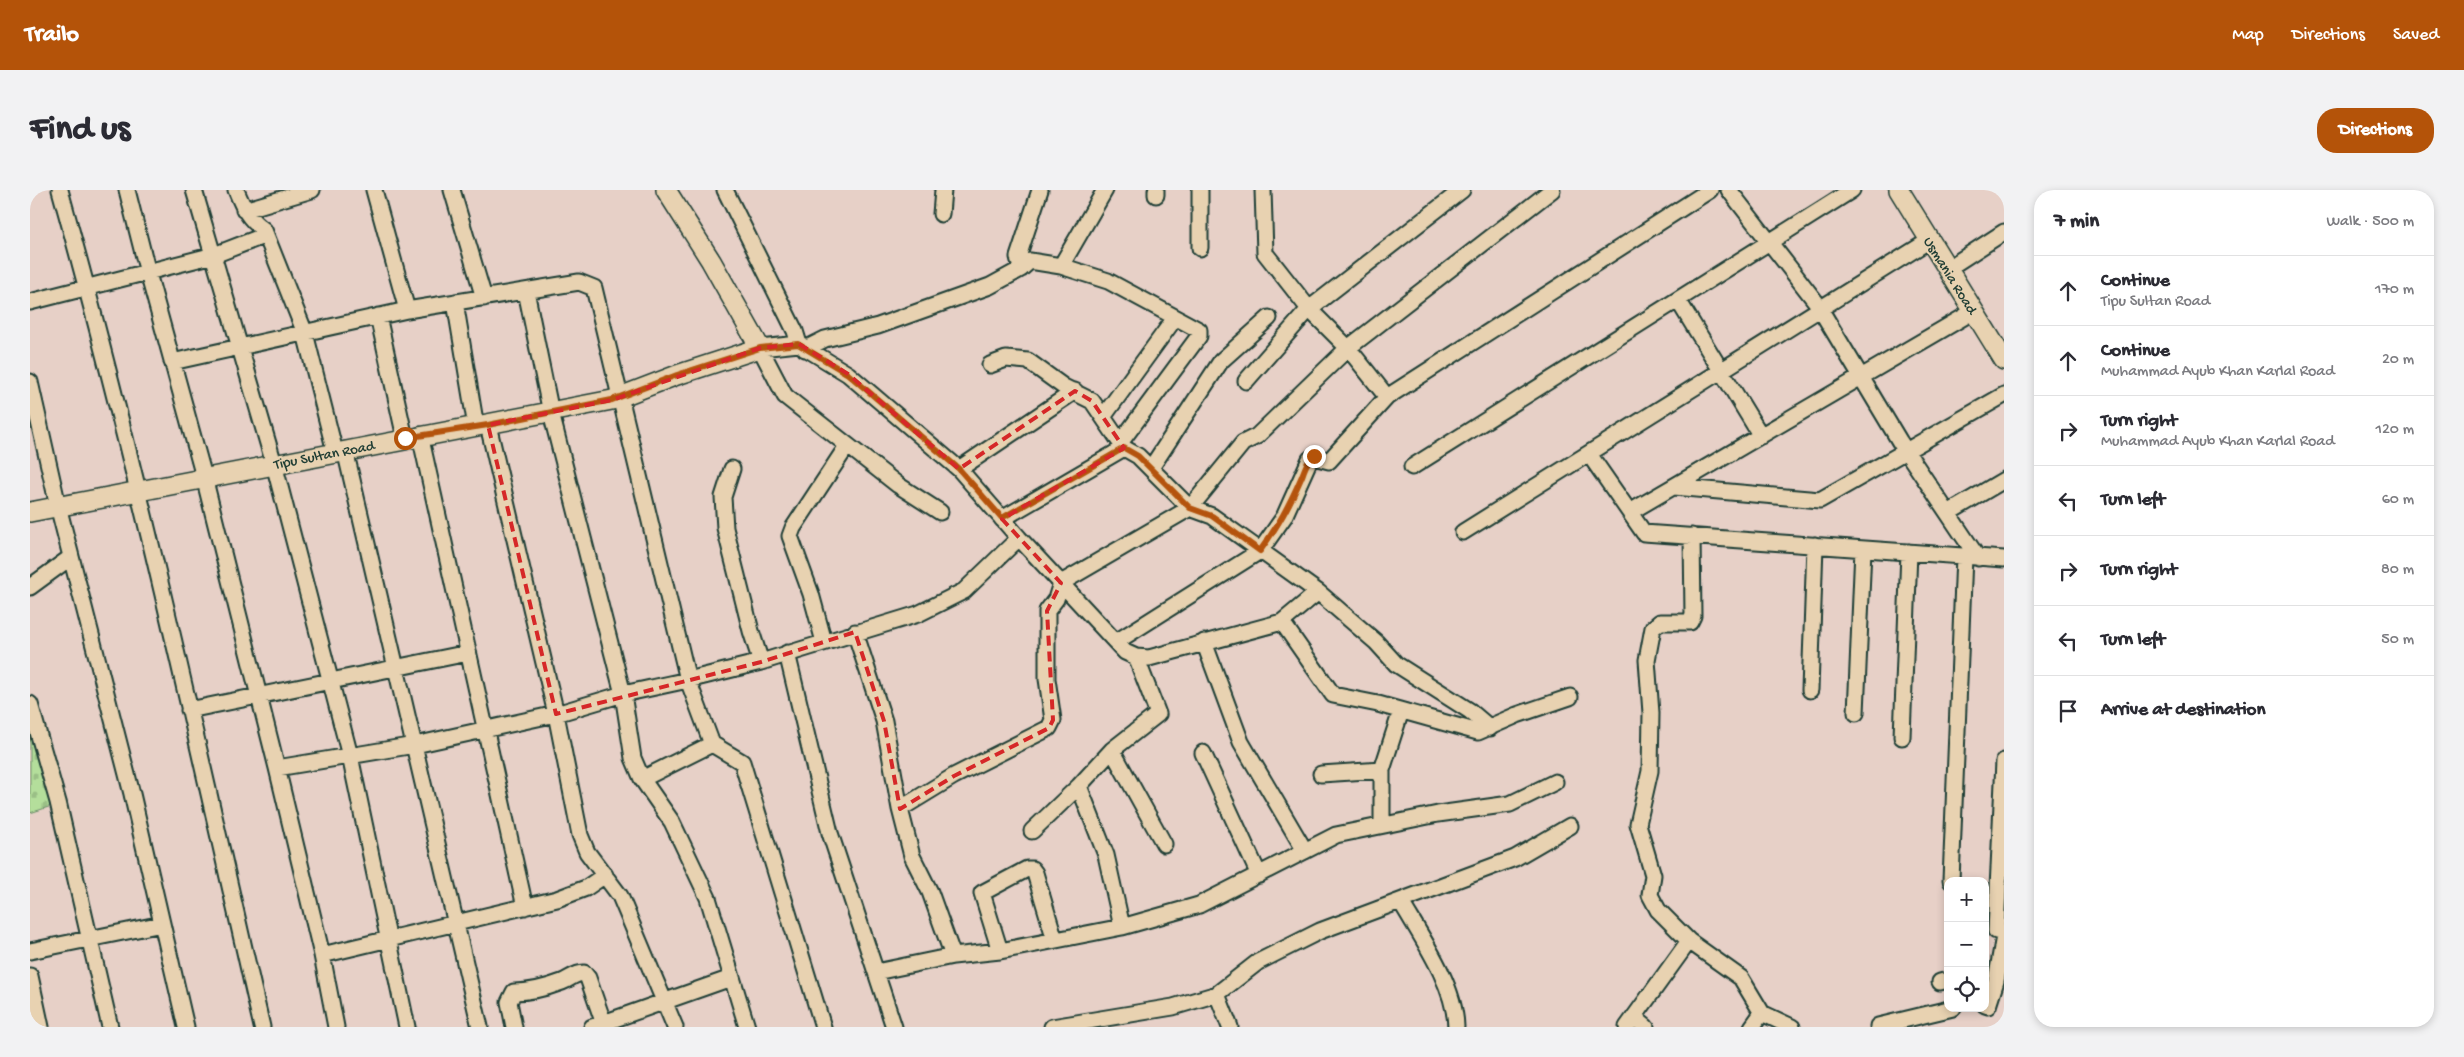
<!DOCTYPE html>
<meta charset="utf-8">
<style>
:root{--surface:#fff;--page:#f2f2f3;--text:#2b2b33;--muted:#7c7c81;--line:#e1e1e2;--accent:#b45309}
body{margin:0;font-family:"Gochi Hand",sans-serif;background:var(--page);color:var(--text)}
.controls{position:absolute;right:15px;bottom:15px;display:grid;overflow:hidden;border-radius:10px;box-shadow:0 2px 8px #0003}
.controls button{width:45px;height:45px;display:grid;place-items:center;padding:0;border:0;border-bottom:1px solid var(--line);background:var(--surface);color:var(--text);font:25px sans-serif}
.stop{position:absolute;width:15px;height:15px;margin:-11px;border:4px solid #b45309;border-radius:50%;background:#fff}
.stop.end{background:#b45309;border-color:#fff;box-shadow:0 1px 5px #0008}
.list{margin:0;padding:0;list-style:none}
h2{display:flex;justify-content:space-between;align-items:center;height:65px;margin:0;padding:0 20px;font-size:21px}
h2 small{font-size:16px;font-weight:400;color:var(--muted)}
.list li{display:grid;grid-template-columns:32px 1fr auto;gap:15px;align-items:center;box-sizing:border-box;height:70px;padding:0 20px;border-top:1px solid var(--line)}
.list b{display:block;font-size:19px;white-space:nowrap}
.list p{margin:0;font-size:16px;white-space:nowrap;color:var(--muted)}
.list em{font-size:16px;font-style:normal;color:var(--muted)}
.icon{flex:none;width:28px;height:28px;fill:none;stroke:currentColor;stroke-width:2;stroke-linecap:round;stroke-linejoin:round}
.map{position:relative;flex:none;width:1974px;height:837px;overflow:hidden;border-radius:20px}
header{display:flex;align-items:center;gap:30px;box-sizing:border-box;height:70px;padding:0 25px;background:var(--accent);color:#fff}
header strong{font-size:24px}
nav{display:flex;gap:28px;margin-inline-start:auto;font-size:18px}
.intro{display:flex;align-items:center;justify-content:space-between;box-sizing:border-box;height:120px;padding:0 30px}
h1{margin:0;font-size:35px}
.button{padding:12px 22px;border-radius:20px;background:var(--accent);color:#fff;font-size:18px;font-weight:700}
main{display:flex;gap:30px;padding:0 30px}
aside{flex:1;background:var(--surface);border-radius:20px;box-shadow:0 2px 8px #0003}
.map>svg:first-child{display:block}
.cemetery{fill:url(#cemetery-stones);stroke:#6a8e68}
.lines{fill:none;stroke-linecap:round;stroke-linejoin:round}
.minor-casing{stroke:#1f3d34;stroke-width:19}
.major-casing{stroke:#1f3d34;stroke-width:22}
.minor{stroke:#e8d2b1;stroke-width:15}
.major{stroke:#e8d2b1;stroke-width:19}
.route{stroke:#b45309;stroke-width:6}
.marked{fill:none;stroke:#d62828;stroke-width:4;stroke-dasharray:10 6;stroke-linejoin:round}
.labels{text-anchor:middle;stroke-width:4;stroke-linejoin:round;paint-order:stroke}
.street-label{font-size:15px;fill:#1f3d34;stroke:#e8d2b1}
</style>
<header>
<strong>Trailo</strong>
<nav><a>Map</a><a>Directions</a><a>Saved</a></nav>
</header>
<div class="intro"><h1>Find us</h1><a class="button">Directions</a></div>
<main>
<div class="map">
<svg width="1974" height="837" viewBox="0 0 1974 837">
<defs>
<pattern id="cemetery-stones" width="16" height="16" patternUnits="userSpaceOnUse" patternTransform="scale(1.25)"><rect width="16" height="16" fill="#b4de9b"/><path d="M2 7V4a2 2 0 0 1 4 0v3zM10 15v-3a2 2 0 0 1 4 0v3z" fill="#9abf86"/></pattern>
</defs>
<rect width="100%" height="100%" fill="#e7d0c7"/>
<filter id="ink" filterUnits="userSpaceOnUse"><feTurbulence type="fractalNoise" baseFrequency=".02" numOctaves="2"/><feDisplacementMap in="SourceGraphic" scale="10" xChannelSelector="R" yChannelSelector="G"/><feConvolveMatrix kernelMatrix="1 2 1 2 8 2 1 2 1" color-interpolation-filters="sRGB"/></filter>
<g filter="url(#ink)">
<!-- cemetery -->
<path class="cemetery" d="M0,511L31,613L0,623Z"/>
<g class="lines">
<defs>
<path id="minor" d="M30,0C107,276 168,557 232,837
M97,0L118,83L174,287L247,578L292,765L306,837
M164,0L244,274L320,566L377,837
M206,0C213,17 218,29 234,40L275,143L305,262
M344,0L377,120
M422,0L454,108
M695,0L765,141L769,154
M1126,0V5
M1233,0L1235,63L1279,119L1318,158L1357,207
M1699,0L1786,112L1870,252L1948,368
M214,20L282,0
M911,24L913,0
M1170,58V0
M1031,76L1075,0
M991,79L988,67L1010,0
M1917,79L1974,42
M496,101L521,223L593,504L603,568L612,589L642,632L678,708L717,837
M1648,110L1731,246
M0,112L184,65L236,45
M425,112L446,237
M348,126L375,248
M775,159L795,149L848,136L960,96L991,79L1000,71L1031,76L1078,91L1169,140V146L1090,253
M142,172L377,120L549,92L564,98L658,490L682,554L612,589
M960,175L976,169L998,171L1034,197L1062,211L1094,258L1108,266L1160,318L1182,326L1288,402L1346,452L1366,474L1440,521L1460,538
M1216,191L1279,119L1432,0
M0,192L28,316L102,604L156,837
M1073,227L1145,128
M458,235L526,524L550,645L557,662L590,706L645,837
M390,245L495,717
M315,260L450,837
M1559,264L1614,343L1974,369
M1382,277L1822,0
M1121,278L1191,171L1239,128
M702,279L693,307L695,338L721,441L731,472
M929,279L1045,201
M1644,297L1790,310L1974,205
M910,322L868,295L755,206L730,158L769,154L818,184L929,279L989,348L1095,462L1106,467L1119,468L1252,432L1288,402
M1600,322L1944,121
M1918,323L1974,290
M972,329L1094,258
M1433,342L1900,50
M1662,346L1663,426L1660,432H1630L1623,438L1617,470L1621,523L1620,581L1608,634L1623,685L1620,705L1628,720L1659,751L1711,788L1732,823L1762,837
M0,397L41,367
M1252,432L1303,505L1348,514L1448,542L1487,525L1540,507
M825,442L854,531L870,619L882,666L900,702L923,766
M794,452L781,404L760,346L763,338L817,256
M1086,452L1230,361L1254,327L1280,269L1284,267L1299,271L1357,207L1680,0
M1174,452L1211,552L1275,661
M757,463L800,643L864,837
M1780,500L1785,355
M0,514L28,612L80,837
M159,520L438,463
M1826,523L1833,359
M1872,547L1879,362
M682,554L712,572L793,837
M1082,560L1134,654
M1173,563L1229,685
M1974,571L1966,741L1974,742
M247,578L385,555L526,524L593,504L658,490L731,472L888,424L934,401L989,348
M1291,584L1352,580
M1049,596L1076,665L1092,737
M870,619L924,586L1019,538L1023,530L1017,489V421L1026,409L1031,393L1160,318L1213,253L1227,246L1318,158L1522,0
M1352,634V580L1371,521
M1002,641L1049,596L1082,560L1128,524L1106,467
M1921,691L1934,366
M1371,712C1392,748 1425,795 1426,837
M0,761L132,734
M970,761L952,703L997,679H1002L1005,683L1025,750
M292,765L527,709L556,698L575,685
M846,782L923,766L970,761L1092,737L1169,715L1306,645L1408,624L1480,614L1525,592
M0,786L11,837
M1910,792L1918,790
M1187,804L1200,837
M1955,815L1958,816L1966,791L1974,746
M1604,827L1616,837
M1848,836L1923,818
M484,837L479,812L484,802C500,802 516,798 532,792C540,789 545,783 554,783L558,788L575,837
M562,837L701,788
M1022,837L1143,817L1187,804L1228,772L1290,741L1485,668L1540,636
M1597,837L1659,751
M1722,837L1732,823"/>
<path id="major" d="M1869,0L1974,170
M0,322L582,210L647,185L730,158L681,71L636,0"/>
</defs>
<!-- minor casing -->
<use href="#minor" class="minor-casing"/>
<!-- major casing -->
<use href="#major" class="major-casing"/>
<!-- minor -->
<use href="#minor" class="minor"/>
<!-- major -->
<use href="#major" class="major"/>
</g>
</g>
<g class="lines" filter="url(#ink)">
<!-- route -->
<path class="route" d="M375,248L458,235L582,210L647,185L730,158L768,154L818,184L929,279L972,328L1094,258L1108,266L1160,318L1182,326L1230,361C1249,334 1259,316 1272,286C1275,278 1277,271 1284,266"/>
</g>
<!-- marked area -->
<path class="marked" d="M769,154L818,184L929,279L1045,201L1062,211L1094,258L972,329L1031,393L1017,421L1023,530L1019,538L924,586L870,619L854,531L825,442L731,472L526,524L458,235L582,210L730,158Z"/>
<g class="labels">
<!-- street labels -->
<g class="street-label">
<text transform="translate(1921 85) rotate(58)" y="5">Usmania Road</text>
<text transform="translate(294 264) rotate(-11)" y="5">Tipu Sultan Road</text>
</g>
</g>
</svg>
<div class="controls">
<button>+</button>
<button>−</button>
<button><svg class="icon" aria-label="locate" viewBox="0 0 24 24"><circle cx="12" cy="12" r="6"/><path d="M12 2v4M12 18v4M2 12h4M18 12h4"/></svg></button>
</div>
<div class="stop" style="left:375px;top:248px"></div>
<div class="stop end" style="left:1284px;top:266px"></div>
</div>
<aside>
<h2>7 min<small>Walk · 500 m</small></h2>
<ul class="list">
<li><svg class="icon" aria-label="ahead" viewBox="0 0 24 24"><path d="M12 20V5M6 11l6-6 6 6"/></svg><div><b>Continue</b><p>Tipu Sultan Road</p></div><em>170 m</em></li>
<li><svg class="icon" aria-label="ahead" viewBox="0 0 24 24"><path d="M12 20V5M6 11l6-6 6 6"/></svg><div><b>Continue</b><p>Muhammad Ayub Khan Karlal Road</p></div><em>20 m</em></li>
<li><svg class="icon" aria-label="right" viewBox="0 0 24 24"><path d="M7 20v-9h11M14 6l5 5-5 5"/></svg><div><b>Turn right</b><p>Muhammad Ayub Khan Karlal Road</p></div><em>120 m</em></li>
<li><svg class="icon" aria-label="left" viewBox="0 0 24 24"><path d="M17 20v-9H6M10 6l-5 5 5 5"/></svg><div><b>Turn left</b></div><em>60 m</em></li>
<li><svg class="icon" aria-label="right" viewBox="0 0 24 24"><path d="M7 20v-9h11M14 6l5 5-5 5"/></svg><div><b>Turn right</b></div><em>80 m</em></li>
<li><svg class="icon" aria-label="left" viewBox="0 0 24 24"><path d="M17 20v-9H6M10 6l-5 5 5 5"/></svg><div><b>Turn left</b></div><em>50 m</em></li>
<li><svg class="icon" aria-label="arrive" viewBox="0 0 24 24"><path d="M6 21V4h12l-3 4 3 4H6"/></svg><div><b>Arrive at destination</b></div></li>
</ul>
</aside>
</main>
